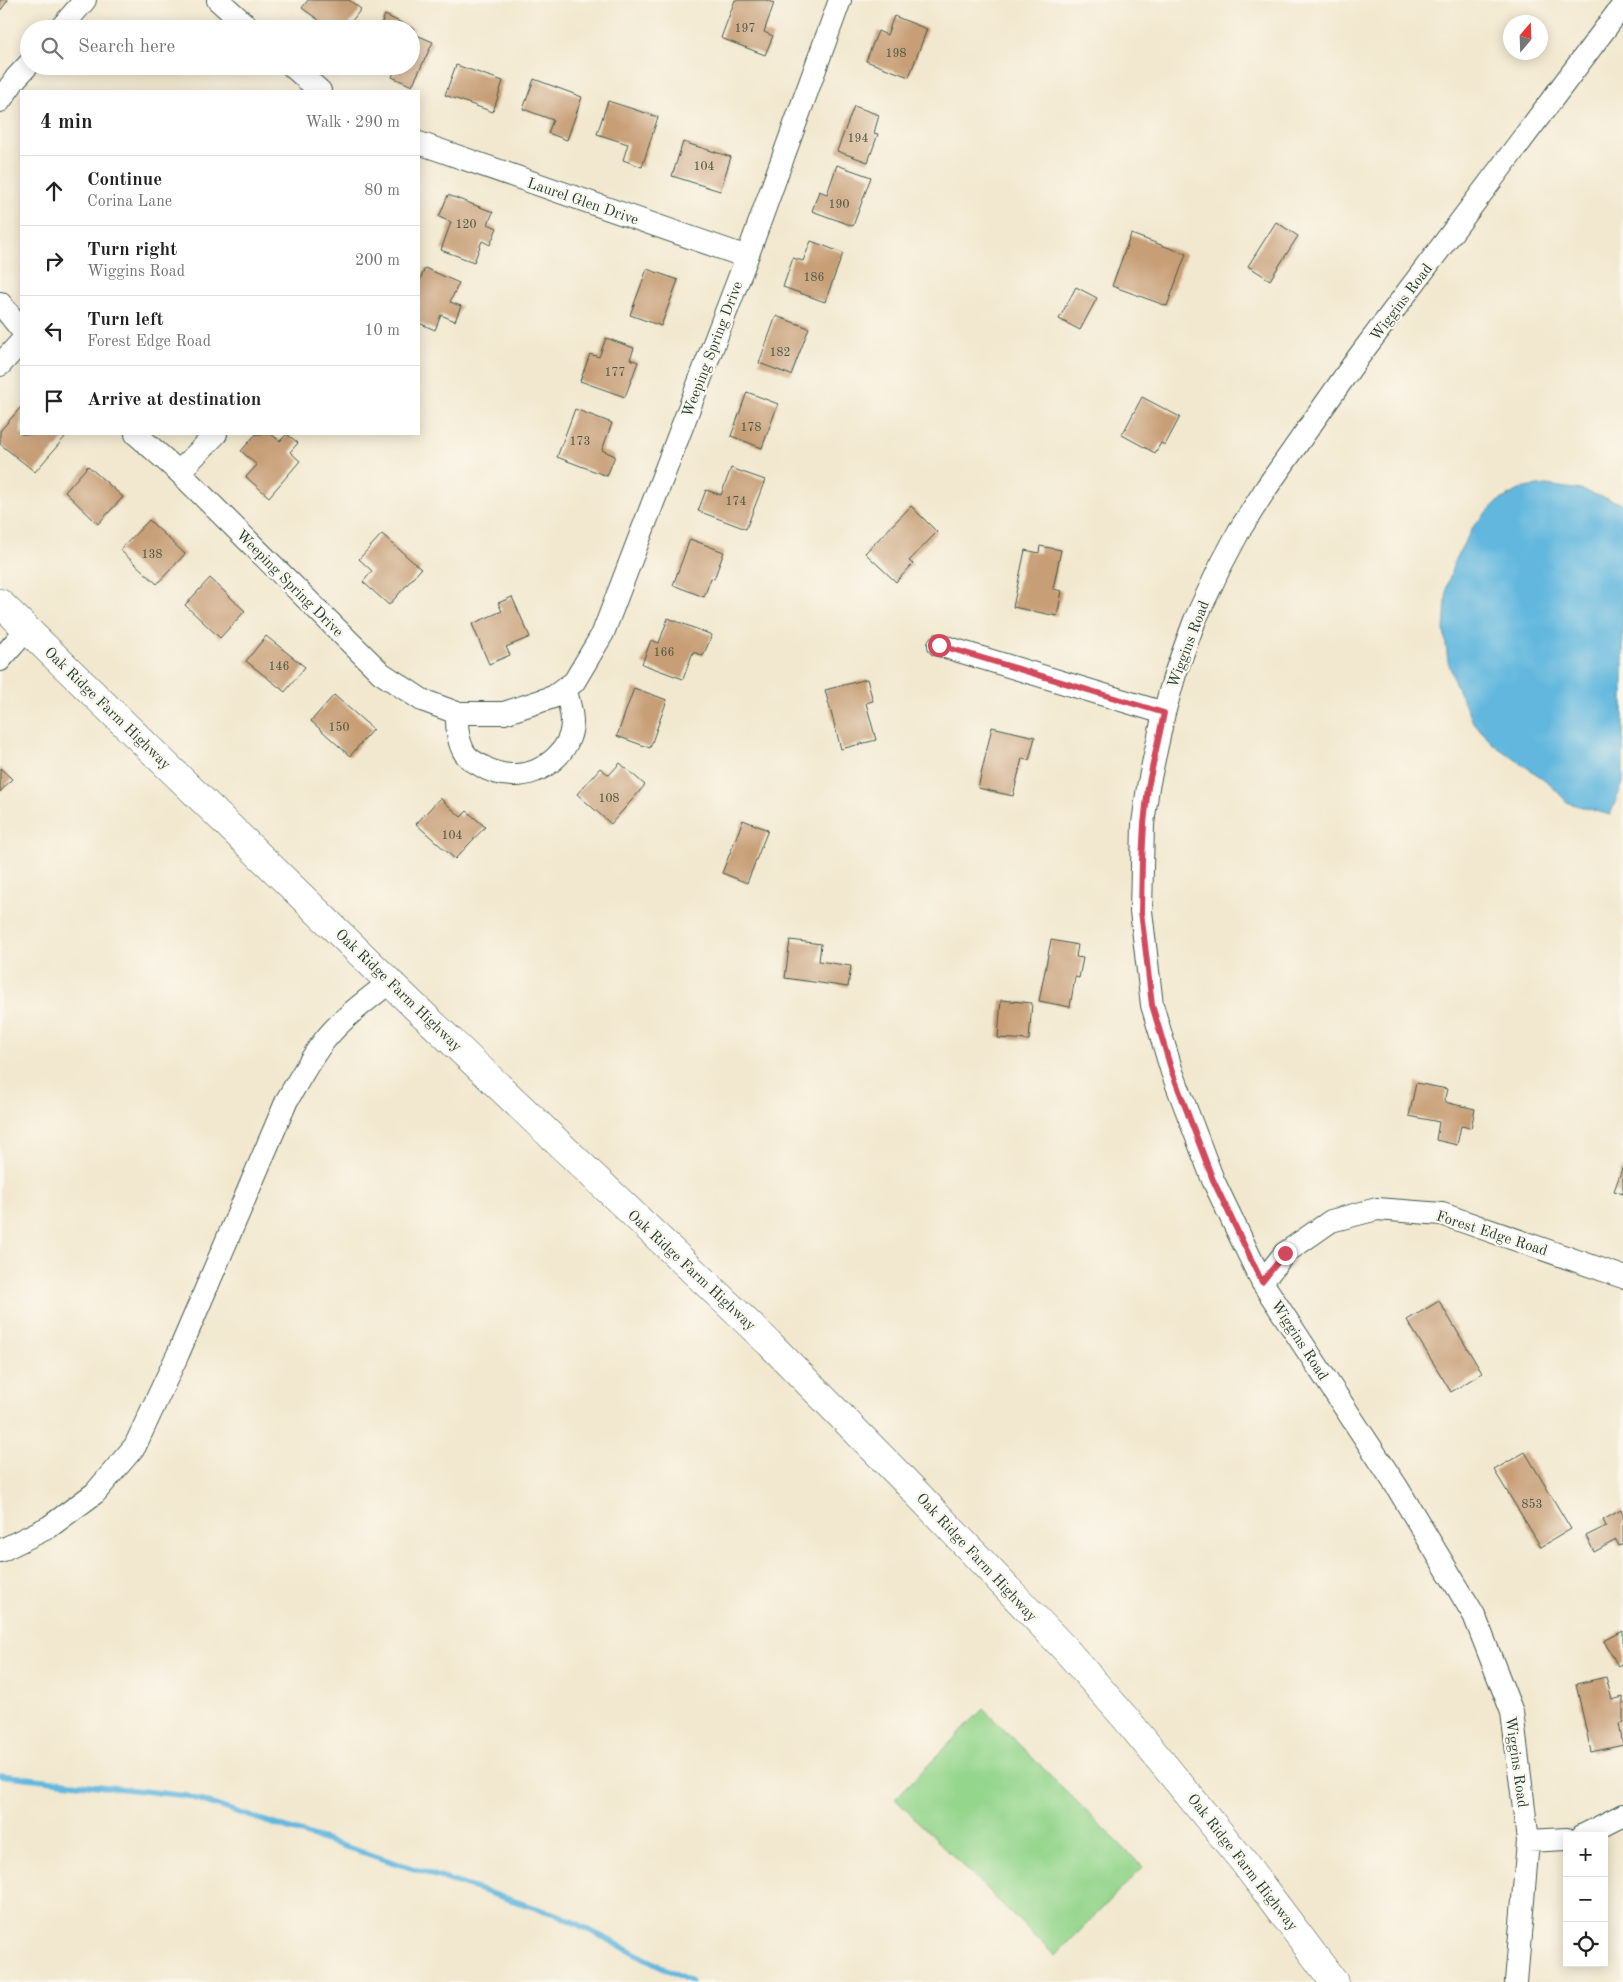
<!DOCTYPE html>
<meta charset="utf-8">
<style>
:root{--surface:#fff;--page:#f6f6f6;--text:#222;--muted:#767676;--line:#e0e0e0}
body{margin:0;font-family:"Old Standard TT",serif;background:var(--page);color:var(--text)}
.controls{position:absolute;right:15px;bottom:15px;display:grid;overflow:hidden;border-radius:0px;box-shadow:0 2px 12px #0003}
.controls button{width:45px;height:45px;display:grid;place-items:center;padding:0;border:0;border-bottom:1px solid var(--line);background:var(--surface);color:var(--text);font:25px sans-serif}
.compass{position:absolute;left:1503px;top:15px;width:45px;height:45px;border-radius:50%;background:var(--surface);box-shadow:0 2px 12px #0003;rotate:19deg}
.stop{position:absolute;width:15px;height:15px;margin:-11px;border:4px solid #d1495b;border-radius:50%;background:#fff}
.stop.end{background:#d1495b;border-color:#fff;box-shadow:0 1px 5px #0008}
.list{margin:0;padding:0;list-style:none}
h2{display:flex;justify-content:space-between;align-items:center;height:65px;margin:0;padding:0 20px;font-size:21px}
h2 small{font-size:16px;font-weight:400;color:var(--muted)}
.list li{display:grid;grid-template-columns:32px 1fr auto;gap:15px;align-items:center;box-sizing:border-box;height:70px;padding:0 20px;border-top:1px solid var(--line)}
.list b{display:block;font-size:19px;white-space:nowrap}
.list p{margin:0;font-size:16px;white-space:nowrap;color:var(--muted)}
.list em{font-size:16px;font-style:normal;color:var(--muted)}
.icon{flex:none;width:28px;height:28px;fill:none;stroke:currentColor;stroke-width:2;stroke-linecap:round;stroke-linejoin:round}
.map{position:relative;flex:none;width:1623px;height:1982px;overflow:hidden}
.search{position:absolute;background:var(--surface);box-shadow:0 2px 12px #0003;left:20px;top:20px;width:400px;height:55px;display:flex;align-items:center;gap:12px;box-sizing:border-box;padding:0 18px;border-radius:28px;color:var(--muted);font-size:19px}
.panel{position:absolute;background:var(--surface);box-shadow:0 2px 12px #0003;left:20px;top:90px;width:400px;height:345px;border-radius:0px}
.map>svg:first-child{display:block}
.green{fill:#95d68d;stroke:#5a8a60}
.water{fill:#62b7de;stroke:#407a89}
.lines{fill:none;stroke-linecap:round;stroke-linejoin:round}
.stream{stroke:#62b7de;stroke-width:5.5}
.building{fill:#c79e76}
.street-casing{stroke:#3f574b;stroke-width:24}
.primary-casing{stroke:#3f574b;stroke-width:29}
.street{stroke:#fff;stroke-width:22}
.primary{stroke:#fff;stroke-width:28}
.route{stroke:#d1495b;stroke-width:6}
.labels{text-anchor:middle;stroke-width:4.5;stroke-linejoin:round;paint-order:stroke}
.number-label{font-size:12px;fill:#495544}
.street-label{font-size:15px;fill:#1f3d34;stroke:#fbf7ec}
</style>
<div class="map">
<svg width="1623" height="1982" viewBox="0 0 1623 1982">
<rect width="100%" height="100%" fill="#fbf7ec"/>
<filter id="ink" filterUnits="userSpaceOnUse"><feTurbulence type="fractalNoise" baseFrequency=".02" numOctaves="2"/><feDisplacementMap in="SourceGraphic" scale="10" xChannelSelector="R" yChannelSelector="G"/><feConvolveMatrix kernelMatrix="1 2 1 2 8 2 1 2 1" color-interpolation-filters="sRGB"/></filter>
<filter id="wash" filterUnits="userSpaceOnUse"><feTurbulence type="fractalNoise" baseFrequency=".0096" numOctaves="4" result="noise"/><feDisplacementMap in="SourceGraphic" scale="20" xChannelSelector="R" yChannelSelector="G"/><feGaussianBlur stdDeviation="1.12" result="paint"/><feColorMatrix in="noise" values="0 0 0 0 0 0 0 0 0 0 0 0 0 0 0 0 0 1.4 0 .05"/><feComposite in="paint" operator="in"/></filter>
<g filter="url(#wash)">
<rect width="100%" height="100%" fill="#f2e8cf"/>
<!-- green -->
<path class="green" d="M983,1709L1143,1867L1055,1956L895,1799Z"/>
<!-- water -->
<path class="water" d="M1546,485L1582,490L1623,504V783L1610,815L1568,803L1548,782L1494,745L1473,722L1456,686L1448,661L1444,630L1447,586L1455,559L1475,524L1497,502L1523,488Z"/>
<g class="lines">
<!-- stream -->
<path class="stream" d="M0,1775L187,1796L561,1916L692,1982"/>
</g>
<g id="blocks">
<!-- building -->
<path class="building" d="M0,0H8L0,11Z
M308,0H349L361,9L346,29H331L302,8Z
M735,0H766L774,3L764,32L773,36L765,55L721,38Z
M385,15L414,29L412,33L433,42L412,86L392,77L397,66H411V29H379Z
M894,16L927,29L909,77L866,61L878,31L887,35Z
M456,65L503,81L493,112L445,95Z
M534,79L582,97L567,140L548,133L553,120L523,109Z
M608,101L658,117L642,167L623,160L628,144L597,134Z
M854,106L879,115L874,133L878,134L868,162L837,151Z
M683,142L731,157L720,191L672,176Z
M837,165L871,177L853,226L812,211L819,191L827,194Z
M448,195L493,212L488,224L497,228L490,245L482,241L474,262L441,250L451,222L439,217Z
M1276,222L1298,236L1270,280L1248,266Z
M1131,234L1186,254L1167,306L1112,286Z
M811,241L843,253L825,302L783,287L793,258L803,261Z
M425,268L459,283L450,302L461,306L455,321L441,315L435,330L419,323V282Z
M647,269L678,280L661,326L630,315Z
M1076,287L1097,298L1080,330L1059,319Z
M776,316L809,328L791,375L759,363Z
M606,338L634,348L630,359L638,362L625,397L580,381L590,354L599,357Z
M747,392L778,404L762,448L731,436Z
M1142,397L1180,417L1165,445L1161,443L1155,453L1122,435Z
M21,407V434H62L65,437L35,472L0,444V431Z
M575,409L612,423L602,450L615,456L607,476L557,457Z
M256,434H271L280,441L287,434L298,443L290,452L300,461L269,497L246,477L257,465L241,451Z
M88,466L123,497L98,524L65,492Z
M731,468L765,480L746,529L698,511L706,490L721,495Z
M911,506L937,532L909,561L913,564L896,582L865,553Z
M149,520L185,554L157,584L120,550Z
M382,534L421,569L389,605L363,582L372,571L359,559Z
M690,539L724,552L714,579L711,578L704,597L673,585Z
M1040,546L1061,550L1053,589L1062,591L1057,616L1013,607L1025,550L1039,553Z
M210,578L245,611L220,638L185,605Z
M512,597L530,637L506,647L510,655L489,664L472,624L502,611L498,603Z
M668,618L712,635L703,656L693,652L683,679L642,664L651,640L659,643Z
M266,636L305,667L285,692L246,661Z
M867,679L873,701L866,703L876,740L841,749L825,690Z
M634,688L667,700L650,748L617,736Z
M334,695L373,729L350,756L311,721Z
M992,727L1035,737L1029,760L1022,758L1013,796L978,788Z
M620,763L645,785L611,824L577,794L600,768L609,775Z
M0,768L12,779L0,792Z
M440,798L461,817L467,811L485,827L455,859L416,824Z
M743,820L768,830L747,883L722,873Z
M790,940L821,944L819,961L851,966L848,987L785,978Z
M1051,940L1078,945L1076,957L1083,958L1079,978L1075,977L1070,1007L1039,1001Z
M1001,1000L1032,1003L1029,1040L998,1038Z
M1416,1083L1447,1089L1444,1102L1475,1109L1471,1128L1461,1126L1457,1145L1436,1140L1439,1122L1409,1116Z
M1623,1166V1194L1614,1191Z
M1439,1301L1482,1373L1451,1392L1407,1320Z
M1525,1452L1571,1529L1541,1547L1494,1470Z
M1621,1510L1623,1515V1544L1619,1546L1616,1540L1594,1552L1586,1536L1606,1526L1603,1520Z
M1623,1631V1663L1618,1666L1604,1641Z
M1606,1677L1612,1700L1623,1697V1723L1619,1724L1623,1745L1591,1752L1576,1684Z"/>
</g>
</g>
<g filter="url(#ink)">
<use href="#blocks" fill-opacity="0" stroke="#3f574b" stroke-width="1"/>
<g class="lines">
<defs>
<path id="street" d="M218,0L250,29
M60,29L85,0
M292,66L320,91
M0,101L16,78L29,64
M419,143L747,257
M0,303L21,329
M0,365L21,342
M136,434L179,472L381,673L422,700L457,713H504L553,697L574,682L603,633L747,257L840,0
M179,472L216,434
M939,645L1164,713
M0,660L27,629
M457,713C457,726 457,738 463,750C466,757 474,762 480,765C489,771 501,775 513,775C541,776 572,752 572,722C572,711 568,698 565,688
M1262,1282L1285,1253L1331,1221L1377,1209L1442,1214L1623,1277
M0,1551L49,1527L95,1493L135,1446L178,1354L287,1100C299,1080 310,1059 324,1041C342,1018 367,1000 390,982
M1582,1836L1623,1815
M1528,1841L1567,1839
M1516,1982L1528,1841L1512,1712L1474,1615L1397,1487L1262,1282L1213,1180L1172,1072L1152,1005L1141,911L1143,824L1148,787L1164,713L1175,674L1195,620L1220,567L1239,531L1267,487L1357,359L1623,5"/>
<path id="primary" d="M0,603L409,1001L769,1343L908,1484L1066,1650L1127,1720L1243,1861L1334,1982"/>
</defs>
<!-- street casing -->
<use href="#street" class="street-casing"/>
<!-- primary casing -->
<use href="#primary" class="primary-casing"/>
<!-- street -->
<use href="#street" class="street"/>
<!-- primary -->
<use href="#primary" class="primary"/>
</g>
</g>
<g class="lines" filter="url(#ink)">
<!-- route -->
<path class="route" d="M939,645L1164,713L1148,787L1144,824L1142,861L1141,911L1152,1005L1172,1072L1213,1180L1262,1282L1285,1253"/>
</g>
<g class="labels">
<!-- number labels -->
<g class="number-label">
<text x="745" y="32">197</text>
<text x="896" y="57">198</text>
<text x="858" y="142">194</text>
<text x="704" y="170">104</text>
<text x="839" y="208">190</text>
<text x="466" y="228">120</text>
<text x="814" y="281">186</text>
<text x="780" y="356">182</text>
<text x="615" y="376">177</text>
<text x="751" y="431">178</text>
<text x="580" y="445">173</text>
<text x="736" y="505">174</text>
<text x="152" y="558">138</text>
<text x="664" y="656">166</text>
<text x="279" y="670">146</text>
<text x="339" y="731">150</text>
<text x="609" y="802">108</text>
<text x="452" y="839">104</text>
<text x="1532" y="1508">853</text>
</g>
<!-- street labels -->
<g class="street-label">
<text transform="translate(583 201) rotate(19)" y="5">Laurel Glen Drive</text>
<text transform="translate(1401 302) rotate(-53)" y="5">Wiggins Road</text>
<text transform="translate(712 349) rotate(-69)" y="5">Weeping Spring Drive</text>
<text transform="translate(290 583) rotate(45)" y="5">Weeping Spring Drive</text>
<text transform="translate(1188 644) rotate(-69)" y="5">Wiggins Road</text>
<text transform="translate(108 708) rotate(44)" y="5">Oak Ridge Farm Highway</text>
<text transform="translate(399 990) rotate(44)" y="5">Oak Ridge Farm Highway</text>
<text transform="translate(1492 1233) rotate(18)" y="5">Forest Edge Road</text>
<text transform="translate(692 1270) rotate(43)" y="5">Oak Ridge Farm Highway</text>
<text transform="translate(1300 1340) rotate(57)" y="5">Wiggins Road</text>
<text transform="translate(977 1557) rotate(47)" y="5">Oak Ridge Farm Highway</text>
<text transform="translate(1517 1762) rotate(82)" y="5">Wiggins Road</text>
<text transform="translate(1243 1862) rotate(52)" y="5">Oak Ridge Farm Highway</text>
</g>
</g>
</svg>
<div class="controls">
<button>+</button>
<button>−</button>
<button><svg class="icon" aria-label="locate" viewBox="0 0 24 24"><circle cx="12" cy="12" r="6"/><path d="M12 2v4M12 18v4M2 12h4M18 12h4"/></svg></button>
</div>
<svg class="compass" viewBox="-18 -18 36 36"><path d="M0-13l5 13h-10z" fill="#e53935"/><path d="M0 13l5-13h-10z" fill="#767676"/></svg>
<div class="stop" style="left:939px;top:645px"></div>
<div class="stop end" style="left:1285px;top:1253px"></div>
<div class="search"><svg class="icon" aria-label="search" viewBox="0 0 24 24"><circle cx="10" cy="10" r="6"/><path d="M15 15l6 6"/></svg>Search here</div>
<section class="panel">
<h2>4 min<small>Walk · 290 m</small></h2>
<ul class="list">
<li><svg class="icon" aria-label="ahead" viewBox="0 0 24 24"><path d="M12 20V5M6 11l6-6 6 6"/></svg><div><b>Continue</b><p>Corina Lane</p></div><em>80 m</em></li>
<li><svg class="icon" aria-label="right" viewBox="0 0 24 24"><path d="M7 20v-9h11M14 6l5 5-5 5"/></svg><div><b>Turn right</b><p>Wiggins Road</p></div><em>200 m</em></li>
<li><svg class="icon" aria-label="left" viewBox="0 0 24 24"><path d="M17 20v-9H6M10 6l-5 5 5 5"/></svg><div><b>Turn left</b><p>Forest Edge Road</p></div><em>10 m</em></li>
<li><svg class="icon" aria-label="arrive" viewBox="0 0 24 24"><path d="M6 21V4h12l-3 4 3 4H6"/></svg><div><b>Arrive at destination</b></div></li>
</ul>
</section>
</div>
